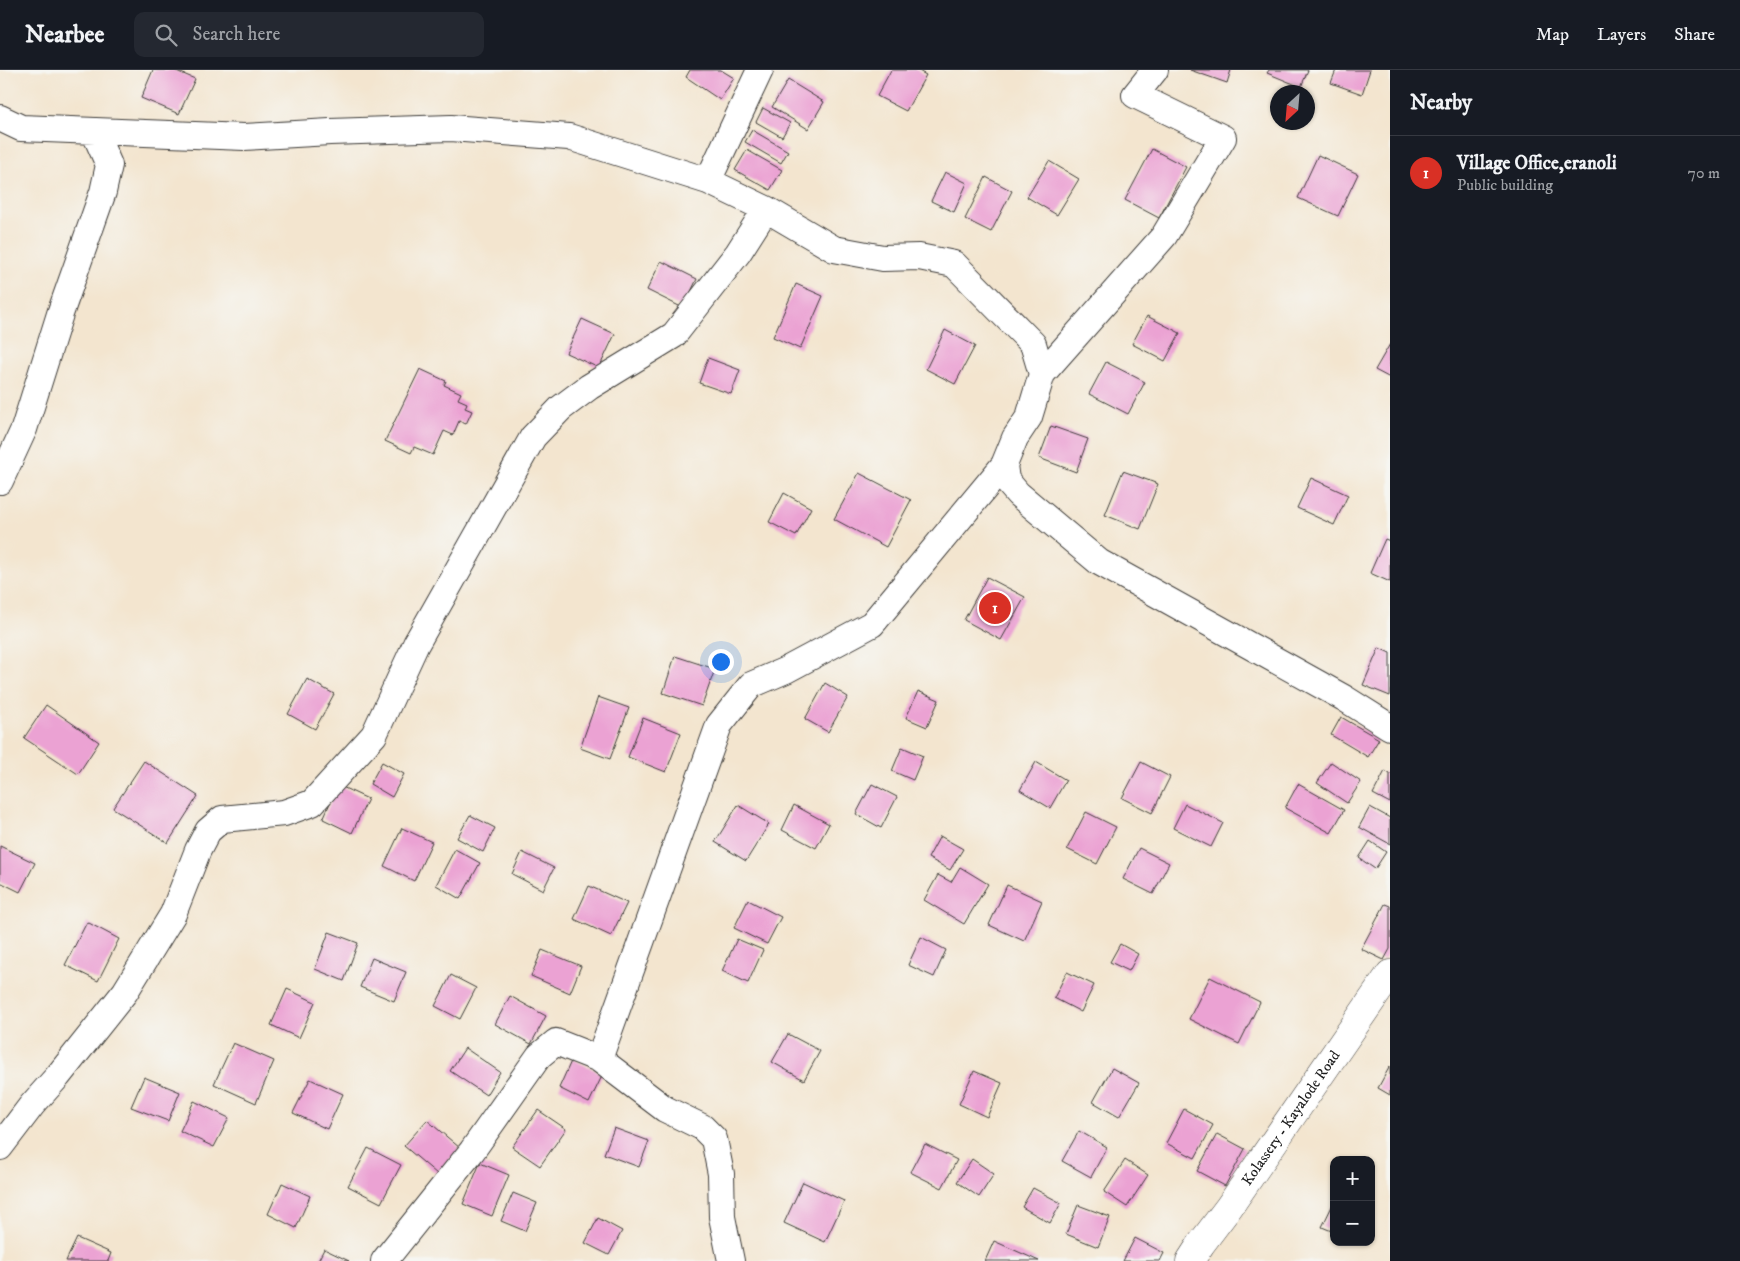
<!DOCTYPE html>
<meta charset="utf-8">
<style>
:root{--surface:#171b24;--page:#242831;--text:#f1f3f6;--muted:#9ea1a6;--line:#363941;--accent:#d93025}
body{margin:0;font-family:"IM FELL DW Pica",serif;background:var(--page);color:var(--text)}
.controls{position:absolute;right:15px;bottom:15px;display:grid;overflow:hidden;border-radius:10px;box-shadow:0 1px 4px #0004}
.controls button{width:45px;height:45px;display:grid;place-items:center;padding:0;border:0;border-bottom:1px solid var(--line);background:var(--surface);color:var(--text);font:25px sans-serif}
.compass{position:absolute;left:1270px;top:15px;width:45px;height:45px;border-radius:50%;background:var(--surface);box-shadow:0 1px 4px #0004;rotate:206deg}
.you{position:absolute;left:720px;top:591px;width:18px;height:18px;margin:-12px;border:4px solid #fff;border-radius:50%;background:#1a73e8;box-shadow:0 0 0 8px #1a73e833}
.badge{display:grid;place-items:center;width:32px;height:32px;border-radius:50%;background:var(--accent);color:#fff;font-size:16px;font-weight:700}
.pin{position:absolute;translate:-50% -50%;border:2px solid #fff;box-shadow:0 1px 5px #0006}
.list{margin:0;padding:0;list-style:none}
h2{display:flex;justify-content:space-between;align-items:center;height:65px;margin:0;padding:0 20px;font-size:21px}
h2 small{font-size:16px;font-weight:400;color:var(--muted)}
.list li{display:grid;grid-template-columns:32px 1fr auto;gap:15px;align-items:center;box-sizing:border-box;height:75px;padding:0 20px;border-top:1px solid var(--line)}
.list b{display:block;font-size:19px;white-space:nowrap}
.list p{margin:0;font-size:16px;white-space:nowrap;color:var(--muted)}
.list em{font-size:16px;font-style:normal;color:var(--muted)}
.icon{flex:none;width:28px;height:28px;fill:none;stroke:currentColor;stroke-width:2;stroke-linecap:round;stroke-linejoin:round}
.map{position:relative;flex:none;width:1390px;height:1191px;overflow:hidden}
header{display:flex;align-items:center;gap:30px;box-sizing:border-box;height:70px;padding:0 25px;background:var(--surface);border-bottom:1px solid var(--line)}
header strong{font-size:24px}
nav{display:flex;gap:28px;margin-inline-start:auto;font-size:18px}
.search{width:350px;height:45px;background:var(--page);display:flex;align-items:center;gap:12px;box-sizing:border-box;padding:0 18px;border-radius:10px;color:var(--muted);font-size:19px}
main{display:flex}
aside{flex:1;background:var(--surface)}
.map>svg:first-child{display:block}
.building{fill:#eba2d3}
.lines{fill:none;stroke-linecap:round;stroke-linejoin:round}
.street-casing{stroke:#3c3a37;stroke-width:28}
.secondary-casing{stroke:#3c3a37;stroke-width:29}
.street{stroke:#fff;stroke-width:26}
.secondary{stroke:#fff;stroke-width:28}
.labels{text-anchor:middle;stroke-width:5;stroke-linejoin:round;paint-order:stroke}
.street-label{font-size:15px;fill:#1c1c1c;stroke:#f6f6f2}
</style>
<header>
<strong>Nearbee</strong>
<div class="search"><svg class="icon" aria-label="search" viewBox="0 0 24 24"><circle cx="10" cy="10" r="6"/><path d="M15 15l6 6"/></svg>Search here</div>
<nav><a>Map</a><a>Layers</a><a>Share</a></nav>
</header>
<main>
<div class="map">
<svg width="1390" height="1191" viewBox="0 0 1390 1191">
<rect width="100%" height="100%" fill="#f6f6f2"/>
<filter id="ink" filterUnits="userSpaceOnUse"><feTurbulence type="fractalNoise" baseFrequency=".02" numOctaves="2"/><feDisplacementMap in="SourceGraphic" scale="10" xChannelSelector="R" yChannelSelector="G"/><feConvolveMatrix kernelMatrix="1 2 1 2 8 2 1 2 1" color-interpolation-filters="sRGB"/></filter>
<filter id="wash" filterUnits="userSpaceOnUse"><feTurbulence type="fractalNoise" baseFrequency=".0096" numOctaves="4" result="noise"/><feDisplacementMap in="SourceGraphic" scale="20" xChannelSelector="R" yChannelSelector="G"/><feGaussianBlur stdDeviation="1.12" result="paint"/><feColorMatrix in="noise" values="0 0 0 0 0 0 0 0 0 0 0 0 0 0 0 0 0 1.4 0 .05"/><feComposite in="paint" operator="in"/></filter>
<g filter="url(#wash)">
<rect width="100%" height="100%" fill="#f3e5cf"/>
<g id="blocks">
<!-- building -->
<path class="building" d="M153,0H174L195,9L179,44L141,28Z
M690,0H721L734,8L720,30L686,7Z
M891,0H917L926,5L906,41L877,26Z
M1190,0H1231L1227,13Z
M1269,0H1308L1301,17L1267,3Z
M1336,0H1370L1362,24L1331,13Z
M788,10L824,32L808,59L772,37Z
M763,38L790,53L782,67L756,52Z
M752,60L788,81L781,93L745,72Z
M1152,79L1186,97L1159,148L1125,130Z
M747,80L782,100L770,120L735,100Z
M1318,85L1358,104L1338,146L1298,128Z
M1049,91L1079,109L1057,145L1027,127Z
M945,102L967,113L954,142L931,131Z
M986,107L1012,121L991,162L965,149Z
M661,191L697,209L683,238L647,220Z
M796,214L823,226L800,279L773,267Z
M1147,246L1180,263L1165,291L1132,274Z
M582,249L615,264L599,298L566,283Z
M945,260L975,276L955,314L926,299Z
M1390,274V308L1375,300Z
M708,288L740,300L731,324L699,313Z
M1106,292L1145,312L1128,344L1089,324Z
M420,299L446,311L444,315L461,323L458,329L467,333L465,338L472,341L466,354L459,351L453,365L444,361L433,385L414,377L411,383L385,371Z
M1051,356L1088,369L1076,402L1039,388Z
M1123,401L1158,414L1140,459L1105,445Z
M859,403L911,430L886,477L834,449Z
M1311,408L1348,425L1334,455L1297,438Z
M784,423L811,438L796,466L769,452Z
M1385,469L1390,471V512L1370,503Z
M987,507L1025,527L1001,570L964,550Z
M1379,578L1390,583V626L1363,615Z
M675,586L715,599L702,636L663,623Z
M307,609L334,624L315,659L288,644Z
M825,613L848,627L828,662L805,649Z
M918,621L939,630L927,657L906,648Z
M598,627L629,638L610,689L580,678Z
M46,635L99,672L78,704L24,668Z
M1341,647L1379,669L1368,687L1331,665Z
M643,648L681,663L666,702L628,687Z
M902,677L923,686L913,710L892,701Z
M144,691L198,726L168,773L113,738Z
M382,692L404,704L392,727L370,714Z
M1036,692L1066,710L1050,738L1020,720Z
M1141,692L1170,707L1152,743L1122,728Z
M1331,692L1361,712L1347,733L1317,713Z
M1385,701L1390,704V733L1373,724Z
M872,714L897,727L881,758L856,744Z
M1298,714L1344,740L1331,763L1285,738Z
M338,715L368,729L352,763L323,749Z
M1185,734L1223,753L1211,777L1173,758Z
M738,735L769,754L746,791L715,772Z
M794,735L829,754L816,778L782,760Z
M1370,737L1390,748V774L1359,757Z
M1086,742L1116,757L1097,794L1067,779Z
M470,745L495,758L483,782L457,768Z
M402,758L432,772L414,811L384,796Z
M940,766L963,779L950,800L928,788Z
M1370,771L1386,782L1375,799L1359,788Z
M0,776L35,793L20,822L0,812Z
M1139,778L1169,793L1153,824L1123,809Z
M455,779L480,793L460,829L436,815Z
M522,782L554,798L543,820L512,804Z
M960,797L988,814L964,854L924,830L938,805L951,812Z
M1007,815L1042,831L1024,871L989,855Z
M589,816L627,833L611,866L574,849Z
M748,830L781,847L767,874L734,858Z
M1385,834L1390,836V879L1384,890L1361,879Z
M87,852L119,869L98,911L65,895Z
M329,862L358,873L344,911L315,899Z
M921,867L946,880L934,907L908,895Z
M737,869L763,880L748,913L722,901Z
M1120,874L1138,884L1129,901L1110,892Z
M542,880L581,896L570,923L531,906Z
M372,888L406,902L394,931L360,917Z
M1067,902L1094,915L1081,942L1054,928Z
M451,905L476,918L460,949L435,936Z
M1210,907L1260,932L1239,974L1189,949Z
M287,919L315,932L299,968L271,955Z
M510,926L546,946L531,974L495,954Z
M788,964L820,981L804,1010L772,992Z
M233,973L274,991L256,1033L214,1014Z
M465,978L500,1002L486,1025L450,1001Z
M572,989L603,1004L589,1033L559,1018Z
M1390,996V1025L1378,1018Z
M1112,998L1139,1013L1119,1047L1093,1032Z
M974,1001L1002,1013L987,1047L959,1034Z
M144,1007L180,1022L168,1051L131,1037Z
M310,1009L343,1024L327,1059L293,1043Z
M194,1031L229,1048L214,1077L180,1061Z
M1184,1039L1213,1055L1195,1088L1166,1073Z
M538,1040L566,1059L540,1096L512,1077Z
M427,1050L460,1078L437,1104L404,1076Z
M614,1058L649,1071L639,1097L604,1084Z
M1079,1061L1107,1077L1091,1107L1062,1091Z
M1217,1064L1245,1079L1225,1116L1197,1101Z
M925,1074L957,1090L942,1118L910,1102Z
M368,1078L401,1095L381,1133L348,1116Z
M972,1089L994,1104L979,1127L957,1112Z
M1125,1090L1148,1105L1127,1137L1104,1122Z
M480,1093L509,1105L492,1146L463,1134Z
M803,1112L844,1131L825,1172L784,1153Z
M282,1113L310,1126L296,1158L268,1144Z
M1033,1118L1061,1133L1050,1153L1022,1137Z
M513,1123L537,1133L525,1161L501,1151Z
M1334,1132V1162L1322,1157Z
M1078,1135L1110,1147L1098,1177L1066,1164Z
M598,1148L622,1161L609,1185L585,1173Z
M77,1168L111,1183L108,1191H66Z
M1135,1168L1164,1183L1160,1191H1123Z
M994,1171L1039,1191H985Z
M324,1179L349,1191H318Z"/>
</g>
</g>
<g filter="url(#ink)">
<use href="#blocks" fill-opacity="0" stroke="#3c3a37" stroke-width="1"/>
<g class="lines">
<defs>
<path id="street" d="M0,48L21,58L244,67L330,62L451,58L569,67L708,111L766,139L834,179L883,188L919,187L954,194L1033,274L1042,304L1029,347L1015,368L1004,395L1006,410L1018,424L1099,492L1344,628L1390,657
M708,111L760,0
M1042,304L1164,166L1223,68L1135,25L1155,0
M0,411L24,359L60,244L103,122L109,95L94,61
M599,989L719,655L751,615L786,600L872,554L1004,395
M0,1077L32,1035L58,1006L125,922L173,844L198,780L208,761L222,749L284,743L312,733L374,665L416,574L533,367L561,338L589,317L674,265L738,183L766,139
M384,1191L472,1081L539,986L556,972L599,989L665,1039L702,1057L714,1069L721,1104L722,1147L731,1191"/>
<g id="secondary">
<path id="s1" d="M1190,1191L1201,1174L1229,1137L1390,904"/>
</g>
</defs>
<!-- street casing -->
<use href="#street" class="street-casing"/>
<!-- secondary casing -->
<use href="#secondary" class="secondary-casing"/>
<!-- street -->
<use href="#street" class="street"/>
<!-- secondary -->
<use href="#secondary" class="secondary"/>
</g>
</g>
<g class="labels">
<!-- street labels -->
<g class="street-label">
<text dy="5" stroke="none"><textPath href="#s1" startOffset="175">Kolassery - Kayalode Road</textPath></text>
</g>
</g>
</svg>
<div class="controls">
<button>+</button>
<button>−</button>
</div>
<svg class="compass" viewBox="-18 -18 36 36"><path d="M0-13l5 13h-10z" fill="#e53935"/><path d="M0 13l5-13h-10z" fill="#9ea1a6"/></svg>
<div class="you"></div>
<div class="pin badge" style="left:995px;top:538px">1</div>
</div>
<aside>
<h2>Nearby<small></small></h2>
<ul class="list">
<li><span class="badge">1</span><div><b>Village Office,eranoli</b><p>Public building</p></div><em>70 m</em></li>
</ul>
</aside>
</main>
